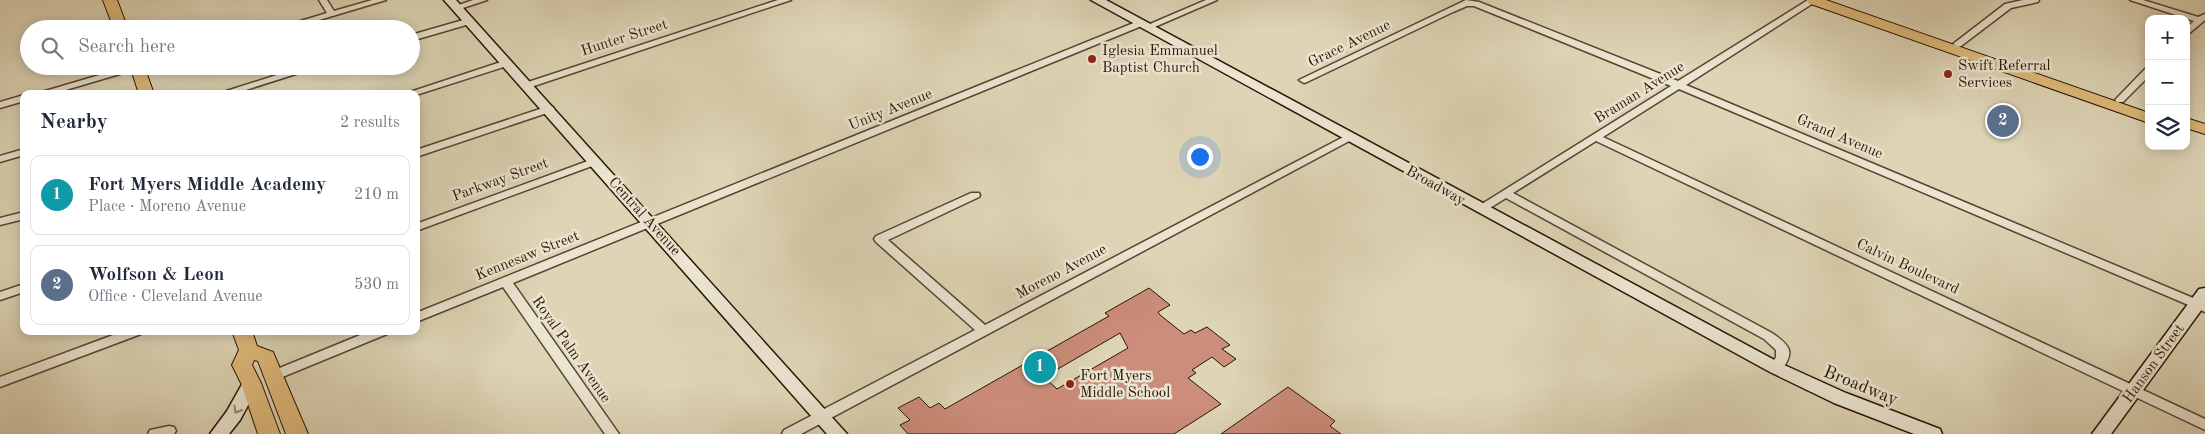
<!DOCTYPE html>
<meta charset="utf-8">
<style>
:root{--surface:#fff;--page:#f2f2f3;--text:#1f2937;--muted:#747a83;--line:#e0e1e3;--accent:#111827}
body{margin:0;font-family:"Old Standard TT",serif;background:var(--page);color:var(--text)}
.controls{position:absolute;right:15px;top:15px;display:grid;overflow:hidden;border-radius:10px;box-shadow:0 2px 12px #0003}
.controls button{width:45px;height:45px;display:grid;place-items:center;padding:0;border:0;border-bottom:1px solid var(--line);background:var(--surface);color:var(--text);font:25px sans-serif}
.you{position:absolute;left:1199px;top:156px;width:18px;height:18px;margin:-12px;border:4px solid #fff;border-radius:50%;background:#1a73e8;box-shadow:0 0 0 8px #1a73e833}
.badge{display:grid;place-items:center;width:32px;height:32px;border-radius:50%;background:var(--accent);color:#fff;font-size:16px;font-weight:700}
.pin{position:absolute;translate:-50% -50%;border:2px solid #fff;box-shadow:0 1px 5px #0006}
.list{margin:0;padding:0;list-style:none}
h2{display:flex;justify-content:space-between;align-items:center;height:65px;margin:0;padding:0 20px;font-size:21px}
h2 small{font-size:16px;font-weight:400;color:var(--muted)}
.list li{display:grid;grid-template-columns:32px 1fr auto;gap:15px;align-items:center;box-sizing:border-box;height:80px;margin:0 10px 10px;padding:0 10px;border:1px solid var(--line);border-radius:10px}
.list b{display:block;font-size:19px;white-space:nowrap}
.list p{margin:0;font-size:16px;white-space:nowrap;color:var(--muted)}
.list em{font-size:16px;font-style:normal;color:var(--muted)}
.icon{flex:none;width:28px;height:28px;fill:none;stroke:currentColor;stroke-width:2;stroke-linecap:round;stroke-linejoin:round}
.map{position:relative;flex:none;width:2205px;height:434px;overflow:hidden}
.search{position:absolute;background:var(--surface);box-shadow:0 2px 12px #0003;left:20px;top:20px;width:400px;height:55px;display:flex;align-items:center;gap:12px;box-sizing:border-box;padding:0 18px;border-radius:28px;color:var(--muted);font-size:19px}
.panel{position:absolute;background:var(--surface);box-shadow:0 2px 12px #0003;left:20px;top:90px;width:400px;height:245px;border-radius:10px}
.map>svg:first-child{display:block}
.building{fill:#cc8d7a;stroke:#291501;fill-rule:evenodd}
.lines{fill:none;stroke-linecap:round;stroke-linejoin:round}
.street-casing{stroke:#56452e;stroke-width:3}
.secondary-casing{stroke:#291501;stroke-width:3}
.primary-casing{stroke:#291501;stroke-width:2}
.street{fill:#eae4d0;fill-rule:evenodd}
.secondary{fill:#eae4d0;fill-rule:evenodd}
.primary{fill:#dfba7b;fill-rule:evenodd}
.oneway{stroke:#938773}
.poi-dot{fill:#8f2418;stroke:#eae4d0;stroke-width:2}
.labels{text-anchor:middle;stroke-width:5;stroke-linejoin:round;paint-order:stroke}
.street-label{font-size:15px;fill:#291501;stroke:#eae4d0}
.poi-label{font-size:15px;fill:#291501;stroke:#eae4d0;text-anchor:start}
.near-street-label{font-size:18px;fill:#291501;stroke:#eae4d0}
</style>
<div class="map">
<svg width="2205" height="434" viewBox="0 0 2205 434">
<rect width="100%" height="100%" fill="#ded5b6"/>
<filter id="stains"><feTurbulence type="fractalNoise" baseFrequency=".004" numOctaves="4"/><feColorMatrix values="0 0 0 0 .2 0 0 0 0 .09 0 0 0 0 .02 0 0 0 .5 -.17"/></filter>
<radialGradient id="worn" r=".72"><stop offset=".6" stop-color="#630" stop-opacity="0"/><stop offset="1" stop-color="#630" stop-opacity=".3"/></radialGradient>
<!-- building -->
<path class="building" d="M1149,288L1170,305L1158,312L1160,315L1184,334L1191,330L1195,333L1207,327L1230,345L1222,349L1236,359L1224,367L1212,357L1192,370L1196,373L1188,378L1221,404L1174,434H908L900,425L910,420L898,408L919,397L930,408L939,403L945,409L1109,316L1105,313ZM1120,333L1128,348L1057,389L1044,377Z
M1288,387L1335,421L1330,426L1341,434H1221Z"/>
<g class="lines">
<defs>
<path id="street" d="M319,0H327L334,11L372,0H386L289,29H274L327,13Z
M473,0H487L457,10L453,7Z
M778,0H791L531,87H525L523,85L525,83Z
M1206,0H1217L1150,29H1144L1143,27Z
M1466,0L1479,2L1678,81L1808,0H1818L1686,85L2205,303V312L1679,89L1603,137L2205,419V430L1596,141L1513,193L1772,333C1791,346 1795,352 1781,371H1771L1769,368L1776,357V350L1764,339L1506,198L1485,211H1477L1475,209L1477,207L1671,86L1474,6H1467L1453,12L1307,82L1304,83L1299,80Z
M2023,0H2039L2038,2L2011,8L1961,46L1958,47L1953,44L2005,4Z
M2130,0H2143L2198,17L2205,14V20L2186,36V28L2194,21Z
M470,18L473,19V23L411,41V35Z
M1141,20L1144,21V25L513,283L619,434H605L503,287L416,322V313Z
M507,60L510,61V65L416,95L404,94Z
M130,66H147L52,94H35Z
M305,66H321L233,94H217Z
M2149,67V76L2123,102H2117L2115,100L2117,98L2146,68Z
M24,95V101L0,108V102Z
M549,106L553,107L554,109L553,111L416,157V150Z
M1349,134L1353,135L1354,137L1353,139L801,434H782L784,430L975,330L876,242L874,239L876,236L971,193H979L980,195L979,197L888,240L985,325Z
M24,149V155L0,162V156Z
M596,158L601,161L600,163L416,231V224Z
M24,212V219L0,225V218Z
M24,284V292L0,300V292Z
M124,331H143L141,334L0,387V377Z
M370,331H389L387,334L280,378H270L268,375L270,372Z
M169,426L174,427L176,431L174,434H148L150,430Z"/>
<path id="secondary" d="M444,0H456L847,434H827Z
M1091,0H1106L1782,364L1846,393L1940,429L1942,434H1914L1834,403L1770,372Z
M2205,288V305L2111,434H2092L2199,289Z
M251,377L257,379L260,383L240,420L229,434H210L227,411L245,379Z"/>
<path id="primary" d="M103,0H117L128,29H114Z
M1806,0H1826L2149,113V123L1808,3Z
M130,66H144L154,94H139Z
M2186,118L2205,124V134L2186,128Z
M232,331H252L257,346L273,352L308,434H286L258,361L254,360L252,365L261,383L280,434H258L241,383L232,365L239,350Z"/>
</defs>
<!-- street casing -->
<use href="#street" class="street-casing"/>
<!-- secondary casing -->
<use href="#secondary" class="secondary-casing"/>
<!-- primary casing -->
<use href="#primary" class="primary-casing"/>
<!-- street -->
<use href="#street" class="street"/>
<!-- secondary -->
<use href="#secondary" class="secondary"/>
<!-- primary -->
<use href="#primary" class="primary"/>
</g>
<!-- one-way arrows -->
<defs><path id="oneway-chevron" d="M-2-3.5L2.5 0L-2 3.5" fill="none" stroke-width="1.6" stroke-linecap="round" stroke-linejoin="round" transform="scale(1.25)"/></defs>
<use class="oneway" href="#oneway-chevron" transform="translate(237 410) rotate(120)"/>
<!-- markers -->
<g class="poi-dot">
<circle cx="1092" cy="59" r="5"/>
<circle cx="1948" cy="74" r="5"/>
<circle cx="1070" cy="384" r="5"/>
</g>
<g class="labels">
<!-- street labels -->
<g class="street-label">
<text transform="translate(624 37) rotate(-18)" y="5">Hunter Street</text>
<text transform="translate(1349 43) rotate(-26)" y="5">Grace Avenue</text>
<text transform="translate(1639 92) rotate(-32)" y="5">Braman Avenue</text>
<text transform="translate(890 109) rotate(-22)" y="5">Unity Avenue</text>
<text transform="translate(1840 136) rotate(23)" y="5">Grand Avenue</text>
<text transform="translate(500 179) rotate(-20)" y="5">Parkway Street</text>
<text transform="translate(1436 185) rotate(29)" y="5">Broadway</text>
<text transform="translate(645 216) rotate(48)" y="5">Central Avenue</text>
<text transform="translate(527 255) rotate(-22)" y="5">Kennesaw Street</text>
<text transform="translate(1908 266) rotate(25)" y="5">Calvin Boulevard</text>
<text transform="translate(1061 271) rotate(-28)" y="5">Moreno Avenue</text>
<text transform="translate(572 349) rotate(55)" y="5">Royal Palm Avenue</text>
<text transform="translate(2153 363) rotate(-54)" y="5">Hanson Street</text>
</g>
<!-- poi labels -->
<g class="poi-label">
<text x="1102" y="55">Iglesia Emmanuel<tspan x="1102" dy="17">Baptist Church</tspan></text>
<text x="1958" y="70">Swift Referral<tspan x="1958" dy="17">Services</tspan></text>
<text x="1080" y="380">Fort Myers<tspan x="1080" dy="17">Middle School</tspan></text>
</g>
<!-- near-street labels -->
<g class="near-street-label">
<text transform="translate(1861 385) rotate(22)" y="6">Broadway</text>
</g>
</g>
<rect width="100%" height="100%" filter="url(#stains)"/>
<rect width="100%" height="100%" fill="url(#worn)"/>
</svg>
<div class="controls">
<button>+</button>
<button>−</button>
<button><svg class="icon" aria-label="layers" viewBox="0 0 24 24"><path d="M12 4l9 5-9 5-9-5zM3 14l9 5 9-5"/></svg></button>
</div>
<div class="you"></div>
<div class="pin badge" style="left:1040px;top:367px;background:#0f9aa8">1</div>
<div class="pin badge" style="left:2003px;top:121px;background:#5c6f8a">2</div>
<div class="search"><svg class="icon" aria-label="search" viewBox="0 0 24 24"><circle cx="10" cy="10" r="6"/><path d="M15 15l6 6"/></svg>Search here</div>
<section class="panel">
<h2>Nearby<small>2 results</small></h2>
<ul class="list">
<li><span class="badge" style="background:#0f9aa8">1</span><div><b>Fort Myers Middle Academy</b><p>Place · Moreno Avenue</p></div><em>210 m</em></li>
<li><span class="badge" style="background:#5c6f8a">2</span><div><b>Wolfson &amp; Leon</b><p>Office · Cleveland Avenue</p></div><em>530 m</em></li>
</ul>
</section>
</div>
